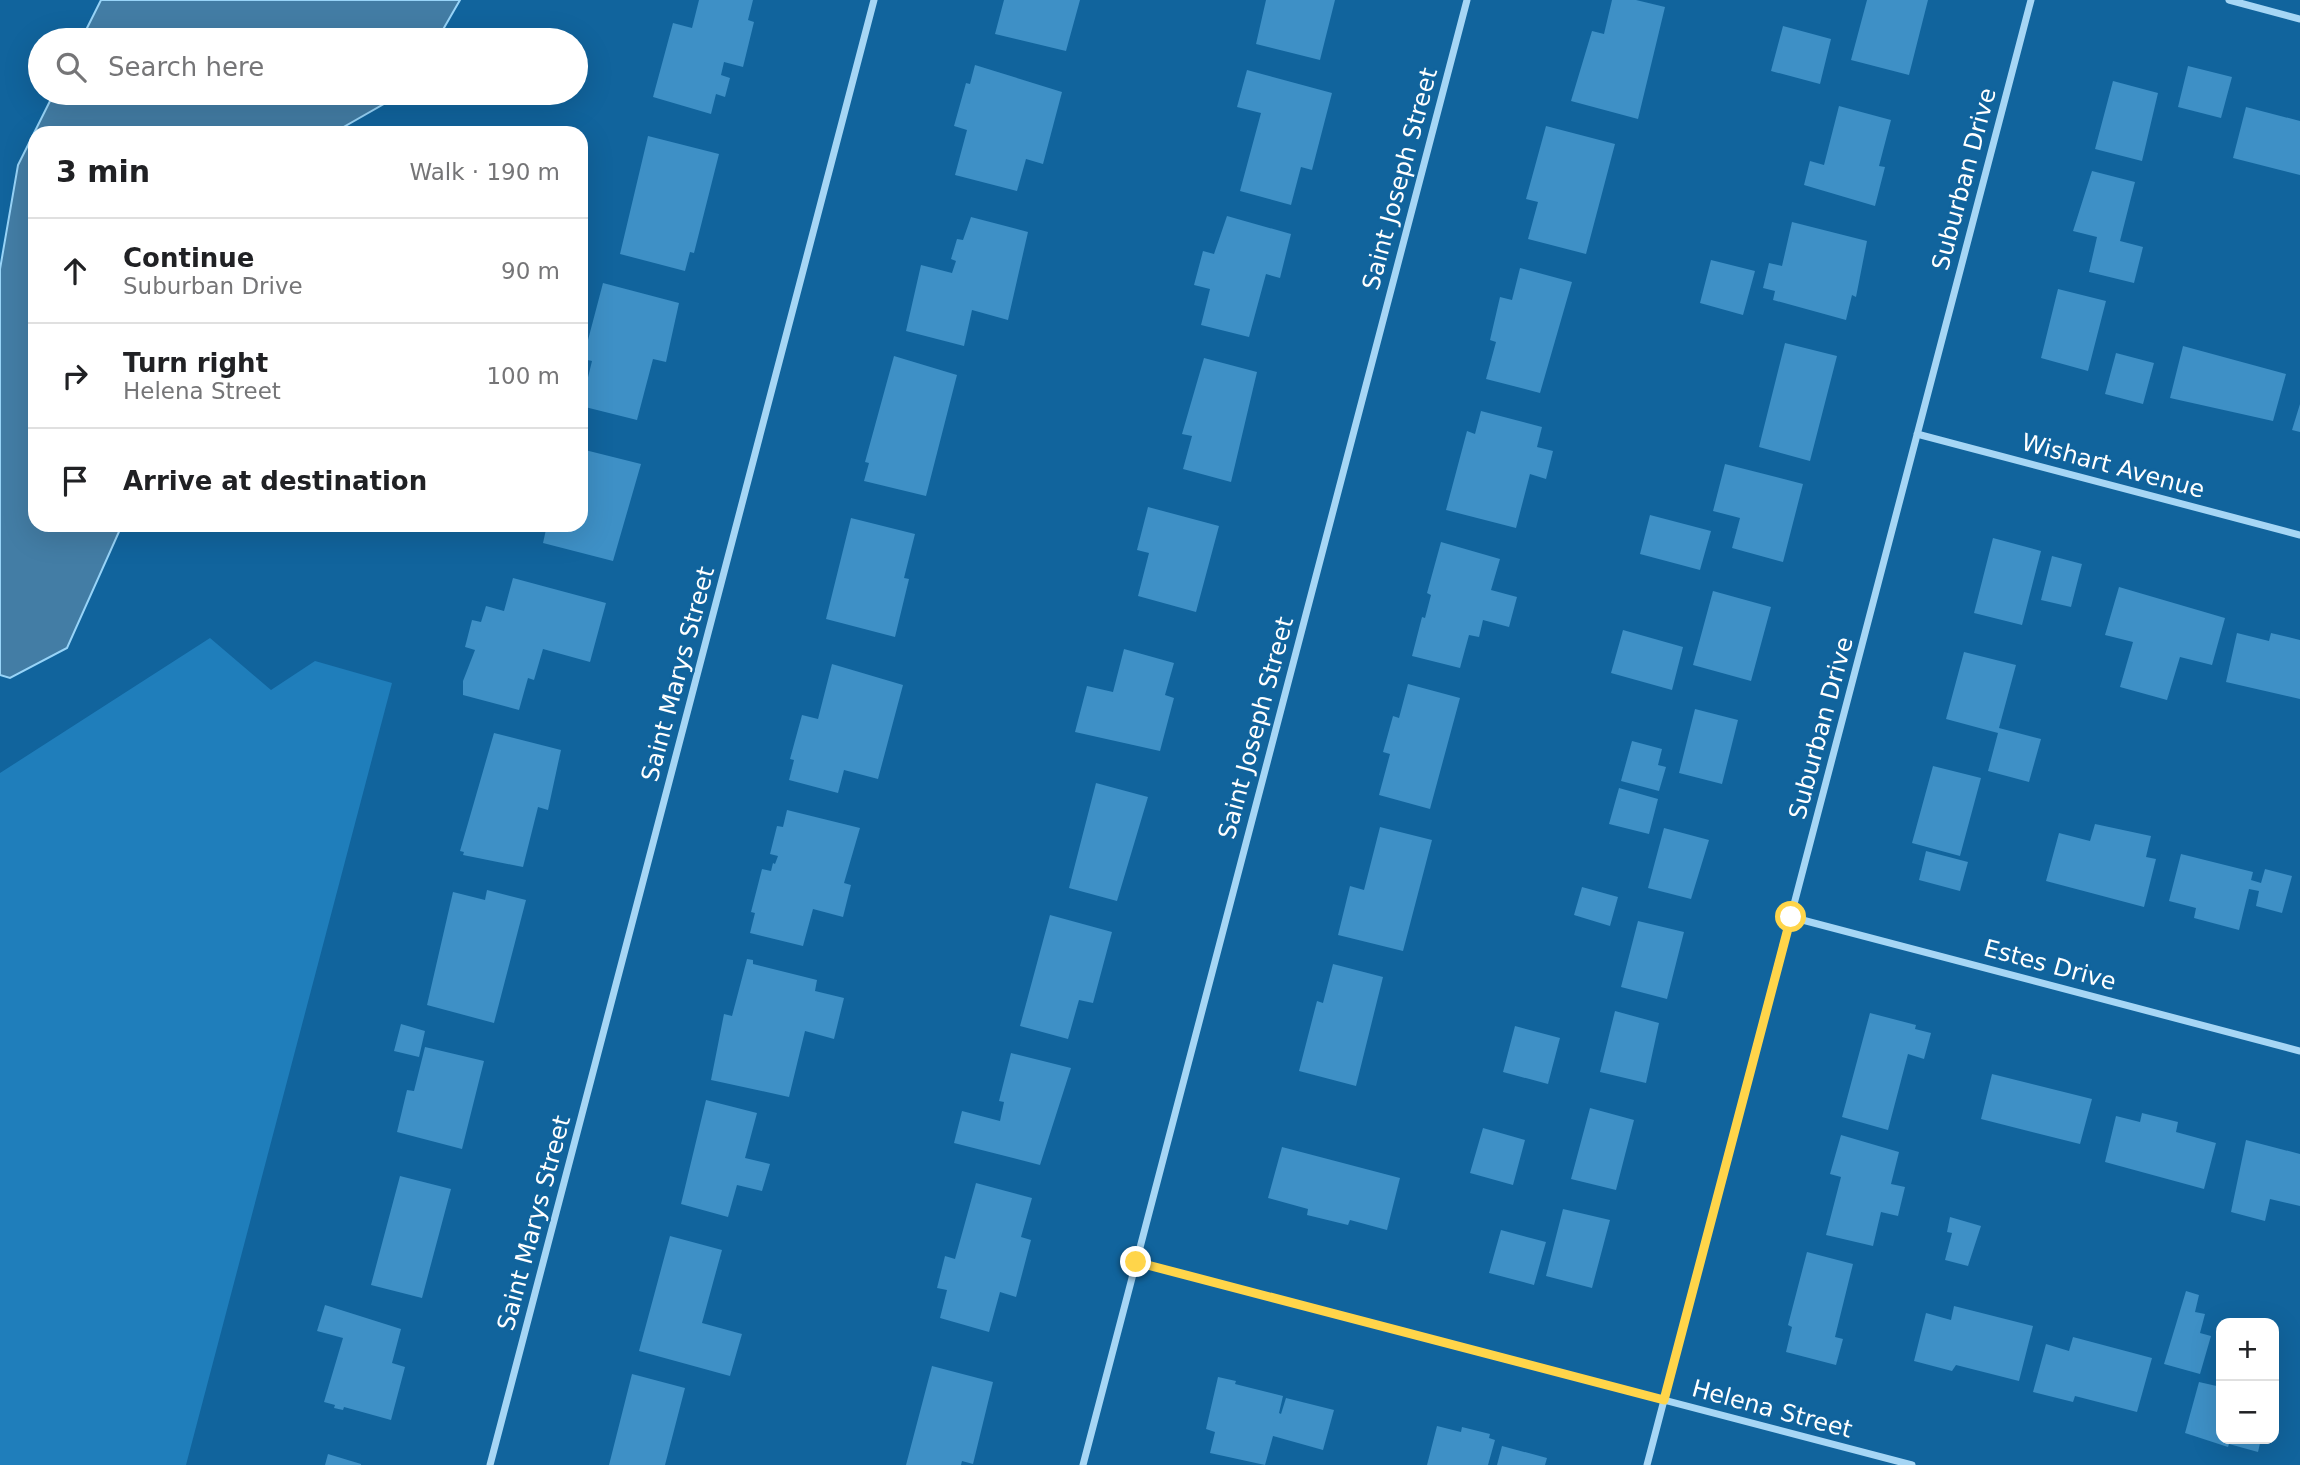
<!DOCTYPE html>
<meta charset="utf-8">
<style>
:root{--surface:#fff;--page:#f6f6f6;--text:#202124;--muted:#757577;--line:#e0e0e0}
body{margin:0;font-family:"DejaVu Sans",sans-serif;background:var(--page);color:var(--text)}
.controls{position:absolute;right:21px;bottom:21px;display:grid;overflow:hidden;border-radius:14px;box-shadow:0 7px 28px #0002}
.controls button{width:63px;height:63px;display:grid;place-items:center;padding:0;border:0;border-bottom:2px solid var(--line);background:var(--surface);color:var(--text);font:35px sans-serif}
.stop{position:absolute;width:21px;height:21px;margin:-16px;border:5px solid #ffd54a;border-radius:50%;background:#fff}
.stop.end{background:#ffd54a;border-color:#fff;box-shadow:0 2px 7px #0008}
.list{margin:0;padding:0;list-style:none}
h2{display:flex;justify-content:space-between;align-items:center;height:91px;margin:0;padding:0 28px;font-size:30px}
h2 small{font-size:23px;font-weight:400;color:var(--muted)}
.list li{display:grid;grid-template-columns:46px 1fr auto;gap:21px;align-items:center;box-sizing:border-box;height:105px;padding:0 28px;border-top:2px solid var(--line)}
.list b{display:block;font-size:26px;white-space:nowrap}
.list p{margin:0;font-size:23px;white-space:nowrap;color:var(--muted)}
.list em{font-size:23px;font-style:normal;color:var(--muted)}
.icon{flex:none;width:38px;height:38px;fill:none;stroke:currentColor;stroke-width:2;stroke-linecap:round;stroke-linejoin:round}
.map{position:relative;flex:none;width:2300px;height:1465px;overflow:hidden}
.search{position:absolute;background:var(--surface);box-shadow:0 7px 28px #0002;left:28px;top:28px;width:560px;height:77px;display:flex;align-items:center;gap:18px;box-sizing:border-box;padding:0 24px;border-radius:38px;color:var(--muted);font-size:26px}
.panel{position:absolute;background:var(--surface);box-shadow:0 7px 28px #0002;left:28px;top:126px;width:560px;height:406px;border-radius:21px}
.map>svg:first-child{display:block}
.green{fill:#1f7ebb}
.water{fill:#437da5;stroke:#98d4f8;stroke-width:2}
.building{fill:#3e90c6}
.lines{fill:none;stroke-linecap:round;stroke-linejoin:round}
.minor{stroke:#a6d6f5;stroke-width:7}
.route{stroke:#ffd54a;stroke-width:9}
.labels{text-anchor:middle;stroke-width:5;stroke-linejoin:round;paint-order:stroke}
.street-label{font-size:24px;fill:#fff;stroke:#11649d}
</style>
<div class="map">
<svg width="2300" height="1465" viewBox="0 0 2300 1465">
<rect width="100%" height="100%" fill="#11649d"/>
<!-- green -->
<path class="green" d="M210,638L271,690L315,661L392,683L186,1465H0V773Z"/>
<!-- water -->
<path class="water" d="M101,0H460L437,40H81Z
M54,93H403L333,133H35V525H122L67,648L10,678L0,675V269L18,165Z"/>
<!-- building -->
<path class="building" d="M699,0H753L748,20L754,22L743,67L724,62L721,75L730,78L725,97L716,94L711,114L653,97L673,23L692,28Z
M1004,0H1080L1066,51L995,34Z
M1266,0H1335L1320,60L1256,44Z
M1612,0H1636L1665,7L1638,119L1571,101L1592,31L1604,34Z
M1867,0H1928L1909,75L1851,60Z
M1783,26L1831,39L1820,84L1771,71Z
M975,65L1062,92L1043,164L1026,159L1017,191L955,175L967,130L954,126L966,83L970,84Z
M2188,66L2232,77L2221,118L2178,107Z
M1247,70L1332,93L1312,170L1301,167L1291,205L1240,191L1261,113L1237,107Z
M2113,81L2158,93L2142,161L2095,149Z
M1839,106L1891,120L1879,166L1885,167L1875,206L1804,185L1810,161L1824,165Z
M2246,107L2300,121V175L2233,158Z
M1546,126L1615,144L1586,254L1528,239L1538,202L1526,199Z
M648,136L719,154L694,253L690,252L685,271L620,254Z
M2092,171L2135,182L2120,241L2143,247L2134,283L2089,272L2097,237L2073,231Z
M1227,216L1291,234L1280,278L1266,274L1249,337L1201,325L1210,289L1194,285L1203,251L1214,254Z
M971,217L1028,232L1008,320L972,310L964,346L906,331L921,265L952,273L956,261L951,259L957,239L963,240Z
M1792,222L1867,241L1856,297L1852,295L1846,320L1773,300L1775,291L1763,288L1769,263L1782,266Z
M1711,260L1755,271L1743,315L1700,303Z
M1520,268L1572,282L1540,393L1486,379L1496,342L1490,340L1500,297L1512,300Z
M603,283L679,303L666,362L653,359L637,420L581,406L592,361L583,359Z
M2058,289L2106,301L2088,371L2041,358Z
M1785,343L1837,356L1810,461L1759,447Z
M2183,346L2286,374L2273,421L2170,398Z
M2116,353L2154,363L2143,404L2105,394Z
M894,356L957,375L926,496L864,481L869,463L865,462Z
M1204,358L1257,372L1231,482L1183,469L1192,436L1182,434Z
M2300,404V432L2292,430Z
M1481,411L1542,427L1537,447L1553,451L1546,479L1530,474L1516,528L1446,510L1467,431L1475,434Z
M581,449L641,464L613,561L543,543L547,525H581Z
M1725,464L1803,484L1783,562L1732,548L1740,518L1713,511Z
M1148,507L1219,526L1196,612L1138,596L1149,553L1137,550Z
M1650,515L1711,531L1700,570L1640,554Z
M851,518L915,534L904,578L909,579L895,637L826,619Z
M1993,538L2041,551L2022,625L1974,613Z
M1441,542L1500,559L1491,590L1517,597L1509,627L1483,620L1479,637L1469,635L1460,668L1412,656L1422,617L1425,618L1431,595L1427,593Z
M2052,556L2082,564L2071,607L2041,600Z
M513,578L606,603L590,662L543,649L534,680L528,678L519,710L463,695V681L475,650L465,647L472,620L481,622L486,606L504,611Z
M2119,587L2225,618L2212,665L2180,657L2167,700L2120,687L2133,642L2105,635Z
M1713,591L1771,607L1751,681L1693,665Z
M1623,630L1683,647L1672,690L1611,673Z
M2237,633L2269,641L2271,633L2300,640V699L2226,682Z
M1124,649L1174,663L1165,695L1174,698L1160,751L1075,732L1087,686L1113,692Z
M1964,652L2016,665L1999,728L2041,739L2029,782L1988,771L1998,733L1946,719Z
M832,664L903,685L878,779L844,770L838,793L789,780L794,760L790,759L802,715L818,719Z
M1408,684L1460,698L1430,809L1379,795L1390,754L1383,752L1393,716L1399,718Z
M1695,709L1738,720L1722,784L1679,773Z
M494,733L561,750L548,810L538,807L523,867L463,855L464,852L460,851Z
M1632,741L1662,749L1658,765L1666,767L1659,791L1621,781Z
M1933,766L1981,778L1960,856L1912,843Z
M1096,783L1148,797L1117,901L1069,888Z
M1619,788L1658,799L1649,834L1609,824Z
M787,810L860,828L844,883L851,885L843,917L813,909L803,946L750,933L755,913L751,912L762,869L771,871L773,863L775,864L778,856L770,854L777,826L783,827Z
M2095,824L2151,836L2146,857L2156,859L2144,907L2046,881L2059,833L2090,841Z
M1380,827L1432,840L1403,951L1338,935L1350,886L1364,890Z
M1664,828L1709,840L1691,899L1648,888Z
M1926,851L1968,862L1960,891L1919,880Z
M2181,854L2253,872L2251,880L2261,883L2265,869L2292,876L2282,913L2256,906L2259,891L2249,889L2239,930L2194,918L2196,908L2169,901Z
M1582,887L1618,897L1610,926L1574,915Z
M487,890L526,900L494,1023L427,1005L453,892L485,900Z
M1050,915L1112,932L1093,1003L1079,1000L1068,1039L1020,1026Z
M1638,921L1684,932L1667,999L1621,987Z
M747,959L753,960V964L817,980L815,991L844,998L834,1039L805,1031L789,1097L711,1080L724,1014L732,1016Z
M1333,964L1383,977L1356,1086L1299,1071L1317,1001L1323,1003Z
M1615,1011L1659,1023L1646,1083L1600,1072Z
M1870,1013L1916,1025L1915,1029L1931,1033L1924,1059L1908,1054L1888,1130L1842,1117Z
M401,1024L425,1031L419,1057L394,1051Z
M1515,1026L1560,1038L1548,1084L1503,1072Z
M425,1047L484,1061L462,1149L397,1132L407,1090L414,1091Z
M1011,1053L1071,1068L1040,1165L954,1143L962,1111L1000,1121L1004,1102L999,1101Z
M1992,1074L2092,1099L2080,1144L1981,1119Z
M706,1100L757,1113L745,1158L770,1164L762,1191L737,1185L728,1217L681,1204Z
M1590,1108L1634,1120L1616,1190L1571,1179Z
M2142,1113L2178,1122L2176,1132L2216,1143L2204,1189L2105,1162L2116,1116L2140,1122Z
M1483,1128L1525,1140L1513,1185L1470,1173Z
M1841,1135L1899,1152L1891,1184L1905,1187L1898,1216L1881,1212L1873,1246L1826,1235L1841,1177L1830,1174Z
M2246,1140L2300,1154V1206L2270,1199L2265,1221L2231,1212Z
M1282,1147L1400,1178L1387,1230L1350,1220L1348,1225L1307,1215L1308,1209L1268,1198Z
M400,1176L451,1189L422,1298L371,1285Z
M976,1183L1032,1198L1021,1237L1031,1240L1016,1297L1000,1292L989,1332L940,1318L947,1290L937,1288L945,1256L955,1259Z
M1563,1209L1610,1220L1592,1288L1546,1276Z
M1950,1217L1981,1226L1968,1266L1945,1260L1952,1233L1947,1232Z
M1501,1230L1546,1242L1534,1285L1489,1273Z
M670,1236L722,1250L702,1323L742,1334L730,1376L639,1351Z
M1807,1252L1853,1264L1835,1337L1843,1339L1836,1365L1786,1352L1792,1327L1788,1325Z
M2186,1291L2199,1295L2195,1312L2205,1314L2200,1333L2211,1336L2200,1374L2164,1364Z
M325,1305L401,1329L392,1363L405,1367L391,1420L344,1407L343,1410L334,1408L335,1405L324,1402L343,1338L317,1331Z
M1954,1306L2033,1326L2019,1381L1956,1365L1952,1371L1914,1361L1926,1313L1951,1320Z
M2073,1337L2152,1358L2137,1412L2075,1396L2073,1402L2033,1392L2046,1344L2069,1351Z
M932,1366L993,1382L973,1464L962,1461L961,1465H906Z
M632,1374L685,1388L665,1465H609Z
M1218,1377L1236,1381L1235,1384L1283,1396L1279,1413L1281,1414L1286,1398L1334,1410L1323,1450L1273,1436L1265,1465L1210,1453L1215,1432L1206,1429Z
M2199,1382L2221,1387V1439H2261L2258,1452L2229,1444L2228,1447L2185,1433Z
M1437,1426L1461,1432L1462,1427L1490,1434L1489,1438L1495,1440L1488,1465H1427Z
M1502,1446L1547,1458L1545,1465H1497Z
M328,1454L361,1464V1465H325Z"/>
<g class="lines">
<!-- minor -->
<path class="minor" d="M2229,0L2300,19
M1917,434L2300,535
M1791,917L2300,1051
M1136,1262L1912,1465
M490,1465L874,0
M1083,1465L1467,0
M1647,1465L2031,0"/>
</g>
<g class="lines">
<!-- route -->
<path class="route" d="M1136,1262L1664,1400L1791,917"/>
</g>
<g class="labels">
<!-- street labels -->
<g class="street-label">
<text transform="translate(1400 179) rotate(-75)" y="8">Saint Joseph Street</text>
<text transform="translate(1964 179) rotate(-75)" y="8">Suburban Drive</text>
<text transform="translate(2113 466) rotate(15)" y="8">Wishart Avenue</text>
<text transform="translate(678 674) rotate(-75)" y="8">Saint Marys Street</text>
<text transform="translate(1256 728) rotate(-75)" y="8">Saint Joseph Street</text>
<text transform="translate(1821 728) rotate(-75)" y="8">Suburban Drive</text>
<text transform="translate(2050 965) rotate(15)" y="8">Estes Drive</text>
<text transform="translate(534 1223) rotate(-75)" y="8">Saint Marys Street</text>
<text transform="translate(1772 1409) rotate(15)" y="8">Helena Street</text>
</g>
</g>
</svg>
<div class="controls">
<button>+</button>
<button>−</button>
</div>
<div class="stop" style="left:1791px;top:917px"></div>
<div class="stop end" style="left:1136px;top:1262px"></div>
<div class="search"><svg class="icon" aria-label="search" viewBox="0 0 24 24"><circle cx="10" cy="10" r="6"/><path d="M15 15l6 6"/></svg>Search here</div>
<section class="panel">
<h2>3 min<small>Walk · 190 m</small></h2>
<ul class="list">
<li><svg class="icon" aria-label="ahead" viewBox="0 0 24 24"><path d="M12 20V5M6 11l6-6 6 6"/></svg><div><b>Continue</b><p>Suburban Drive</p></div><em>90 m</em></li>
<li><svg class="icon" aria-label="right" viewBox="0 0 24 24"><path d="M7 20v-9h11M14 6l5 5-5 5"/></svg><div><b>Turn right</b><p>Helena Street</p></div><em>100 m</em></li>
<li><svg class="icon" aria-label="arrive" viewBox="0 0 24 24"><path d="M6 21V4h12l-3 4 3 4H6"/></svg><div><b>Arrive at destination</b></div></li>
</ul>
</section>
</div>
